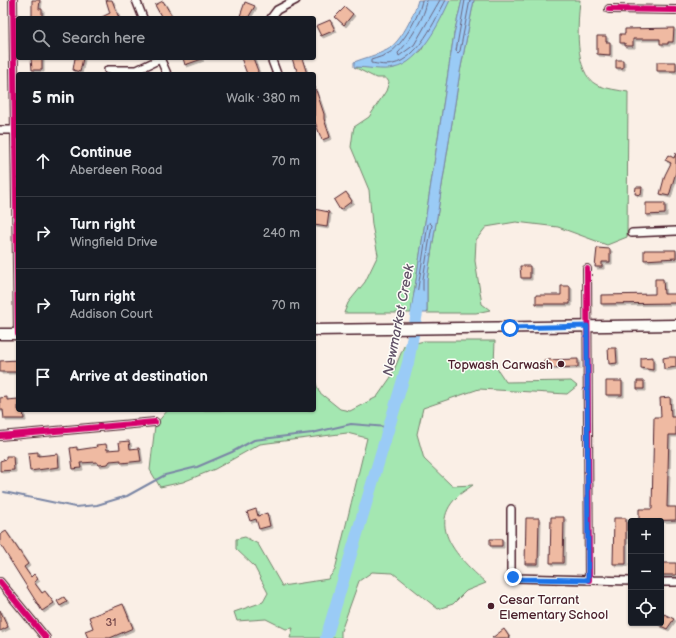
<!DOCTYPE html>
<meta charset="utf-8">
<style>
:root{--surface:#171b24;--page:#242831;--text:#f1f3f6;--muted:#9ea1a6;--line:#363941}
body{margin:0;font-family:"Balsamiq Sans",sans-serif;background:var(--page);color:var(--text)}
.controls{position:absolute;right:12px;bottom:12px;display:grid;overflow:hidden;border-radius:4px;box-shadow:0 1px 3px #0004}
.controls button{width:36px;height:36px;display:grid;place-items:center;padding:0;border:0;border-bottom:1px solid var(--line);background:var(--surface);color:var(--text);font:20px sans-serif}
.stop{position:absolute;width:12px;height:12px;margin:-9px;border:3px solid #1a73e8;border-radius:50%;background:#fff}
.stop.end{background:#1a73e8;border-color:#fff;box-shadow:0 1px 4px #0008}
.list{margin:0;padding:0;list-style:none}
h2{display:flex;justify-content:space-between;align-items:center;height:52px;margin:0;padding:0 16px;font-size:17px}
h2 small{font-size:13px;font-weight:400;color:var(--muted)}
.list li{display:grid;grid-template-columns:26px 1fr auto;gap:12px;align-items:center;box-sizing:border-box;height:72px;padding:0 16px;border-top:1px solid var(--line)}
.list b{display:block;font-size:15px;white-space:nowrap}
.list p{margin:0;font-size:13px;white-space:nowrap;color:var(--muted)}
.list em{font-size:13px;font-style:normal;color:var(--muted)}
.icon{flex:none;width:22px;height:22px;fill:none;stroke:currentColor;stroke-width:2;stroke-linecap:round;stroke-linejoin:round}
.map{position:relative;flex:none;width:676px;height:638px;overflow:hidden}
.search{position:absolute;background:var(--surface);box-shadow:0 1px 3px #0004;left:16px;top:16px;width:300px;height:44px;display:flex;align-items:center;gap:10px;box-sizing:border-box;padding:0 14px;border-radius:4px;color:var(--muted);font-size:15px}
.panel{position:absolute;background:var(--surface);box-shadow:0 1px 3px #0004;left:16px;top:72px;width:300px;height:340px;border-radius:4px}
.map>svg:first-child{display:block}
.green{fill:#a4e7b1;stroke:#77836e}
.water{fill:#9acbf6;stroke:#7a86a5}
.lines{fill:none;stroke-linecap:round;stroke-linejoin:round}
.shore{stroke:#6a647c;stroke-width:1}
.stream{stroke:#7a86a5;stroke-width:2}
.river{stroke:#9acbf6;stroke-width:12}
.building{fill:#efbaa2;stroke:#4a1f2b;filter:url(#shadow)}
.minor-casing{stroke:#4a1f2b;stroke-width:10}
.secondary-casing{stroke:#4a1f2b;stroke-width:13}
.minor{stroke:#fdfcf7;stroke-width:7}
.secondary{stroke:#fdfcf7;stroke-width:10}
.cycleway-casing{stroke:#fdfcf7;stroke-width:8}
.cycleway{stroke:#d6006c;stroke-width:6}
.route{stroke:#1a73e8;stroke-width:5}
.poi-dot{fill:#4a1f2b;stroke:#fdfcf7;stroke-width:1.5}
.labels{text-anchor:middle;stroke-width:3;stroke-linejoin:round;paint-order:stroke}
.number-label{font-size:11px;fill:#734649}
.poi-label{font-size:13px;fill:#4a1f2b;stroke:#fdfcf7;text-anchor:end}
.water-label{font-size:14px;font-style:italic;fill:#625368;stroke:#fdfcf7}
</style>
<div class="map">
<svg width="676" height="638" viewBox="0 0 676 638">
<defs>
<filter id="shadow"><feDropShadow dx="2" dy="2" stdDeviation="0" flood-color="#0004"/></filter>
</defs>
<rect width="100%" height="100%" fill="#faefe6"/>
<filter id="ink" filterUnits="userSpaceOnUse"><feTurbulence type="fractalNoise" baseFrequency=".025" numOctaves="2"/><feDisplacementMap in="SourceGraphic" scale="8" xChannelSelector="R" yChannelSelector="G"/><feConvolveMatrix kernelMatrix="1 2 1 2 8 2 1 2 1" color-interpolation-filters="sRGB"/></filter>
<g filter="url(#ink)">
<!-- green -->
<path class="green" d="M450,0H462L454,34L411,313H344L348,303L365,282L378,255L372,225L369,190L351,147L353,132L354,127L369,117L386,91L389,82L386,78H376L354,67L394,68L421,51Z
M474,0H580C578,22 573,73 597,85C607,89 618,90 628,92L627,237L607,245L558,227L516,222L486,227L476,240L475,261L482,304L490,310L476,313H427V280L460,72Z
M424,341H495L494,364L506,382L571,381L577,386L567,394L479,389L423,408L417,434L424,459L452,486L473,485C468,489 460,493 456,498C426,529 463,562 486,583L466,591L453,604L438,609L393,573L372,572L359,581L341,631V638H290L293,628L286,629L266,619L237,621L234,612L263,602L268,593L254,566L236,549V539L245,537L258,544L282,586L328,579L335,570L367,438L347,433L260,444L215,469L183,482L160,487L150,470L155,425L168,410H314V378L319,392L340,409L350,411L377,397L391,377L404,346Z"/>
<!-- water -->
<path class="water" d="M418,0H450C440,22 420,63 394,68C383,71 366,67 354,67V62C364,58 377,55 387,50C401,42 414,15 418,0Z
M462,0H474L460,72L427,280V313H411L454,34Z"/>
<g class="lines">
<!-- shore -->
<path class="shore" d="M422,0C420,15 402,46 389,53C384,56 377,58 371,60V63C378,64 387,66 393,64C418,59 435,20 446,0
M427,0C426,16 409,42 398,53L399,56L414,45L440,0
M465,0L456,51L458,53L460,51L470,0
M430,223L432,225L423,279V307L417,309L415,307L428,224Z"/>
<!-- stream -->
<path class="stream" d="M4,492L75,507L97,505L127,496L165,475L197,467L232,452L254,440L312,433L351,424L387,427"/>
<!-- river -->
<path class="river" d="M326,638L408,363L420,296"/>
</g>
<!-- building -->
<path class="building" d="M32,0H40L39,9H42V18H32Z
M106,0H112L119,18H100L110,13Z
M163,1L172,16L167,18H162L155,5Z
M245,2L255,6L248,18L240,16Z
M345,7L353,14L344,25L335,17Z
M330,20L335,30L321,36L316,26Z
M674,28L673,42H668V44H660V39H633V46H625V43H620V34H625V29Z
M597,36H606V42H610V55L597,54Z
M31,58H42V70H32Z
M75,58H83L80,72L73,70Z
M183,58H201L202,59L185,65Z
M241,58H253L258,71L257,74H247Z
M292,58H302L307,74H299L296,68H295Z
M616,60H623V68H616Z
M657,62H676V71H657Z
M315,87L324,114V119L330,137L322,140L314,120Z
M676,153V172L669,196L660,194L665,175L671,163L665,160L668,155L674,158Z
M636,187H642L641,195L635,194Z
M346,192L352,201L340,210L334,200Z
M646,203H665V214L646,215Z
M314,209L329,212L327,227L314,225Z
M597,248L610,249V262H602V267H595Z
M644,250H676V258L644,260Z
M520,266H530V278H521Z
M655,279H663L664,294H676V303L601,304V295L655,294Z
M561,286H570V304H536V295H561Z
M608,348H616L617,363L609,364Z
M653,357V370L641,368V358Z
M668,357H676V367L664,369L663,358Z
M578,359V367L544,368V360Z
M18,360V372H0V361Z
M606,381H622V395H606Z
M637,381H644V389H637Z
M7,397V400L18,399V410L23,411L24,419H4L3,410H0V398Z
M670,397L671,417H676V435H669L667,507H676V520L639,521V509H652L654,417H661L660,398Z
M129,441L130,449L139,448L141,461L121,463V460L110,461L108,464L99,465L97,462L80,463L81,468L73,469L70,448L77,447V450L97,447L96,445L106,444L107,450L120,449L119,442Z
M38,452V456L58,454L59,467L30,471L28,453Z
M6,456H13L14,470L0,471V461L6,459Z
M256,509L258,516L267,513L270,526L259,529L256,519L250,521L247,512Z
M551,517H564L563,563H550Z
M526,518H539L538,564H525Z
M614,518H626V564H613Z
M6,531L28,564L24,567L31,577L34,574L38,579L34,582L42,593L45,591L54,603L42,611L0,544V535Z
M490,539H502V546H490Z
M661,563H676V575H661Z
M64,597L67,602L60,606L57,601Z
M123,604L133,628L110,638H88L85,631L93,628L89,617Z
M0,610L8,627L0,631Z
M664,614L674,619L667,629L659,625Z
M504,629L510,638H492Z"/>
<g class="lines">
<defs>
<path id="minor" d="M13,0L18,334
M136,0L143,18
M609,9L676,10
M271,18L277,10L296,0
M160,58L167,74
M271,58L277,74
M108,70H137L160,59
M0,130H15
M632,233L676,231
M587,269L589,580
M0,436L155,422
M511,509V569L513,577L515,578L631,581
M0,582L46,638
M661,582H676"/>
<path id="secondary" d="M314,330L676,325
M0,334H18"/>
</defs>
<!-- minor casing -->
<use href="#minor" class="minor-casing"/>
<!-- secondary casing -->
<use href="#secondary" class="secondary-casing"/>
<!-- minor -->
<use href="#minor" class="minor"/>
<!-- secondary -->
<use href="#secondary" class="secondary"/>
<defs>
<path id="cycleway" d="M13,0L18,334
M609,9L676,10
M587,269L589,580
M0,436L155,422
M0,582L46,638"/>
</defs>
<!-- cycleway casing -->
<use href="#cycleway" class="cycleway-casing"/>
<!-- cycleway -->
<use href="#cycleway" class="cycleway"/>
</g>
</g>
<g class="lines" filter="url(#ink)">
<!-- route -->
<path class="route" d="M510,328L587,326L588,580L519,579L513,577"/>
</g>
<!-- markers -->
<g class="poi-dot">
<circle cx="561" cy="364" r="4"/>
<circle cx="491" cy="606" r="4"/>
</g>
<g class="labels">
<!-- number labels -->
<g class="number-label">
<text x="111" y="626">31</text>
</g>
<!-- poi labels -->
<g class="poi-label">
<text x="553" y="369">Topwash Carwash</text>
<text x="499" y="604" text-anchor="start">Cesar Tarrant<tspan x="499" dy="15">Elementary School</tspan></text>
</g>
<!-- water labels -->
<g class="water-label">
<text transform="translate(398 320) rotate(-79)" y="5">Newmarket Creek</text>
</g>
</g>
</svg>
<div class="controls">
<button>+</button>
<button>−</button>
<button><svg class="icon" aria-label="locate" viewBox="0 0 24 24"><circle cx="12" cy="12" r="6"/><path d="M12 2v4M12 18v4M2 12h4M18 12h4"/></svg></button>
</div>
<div class="stop" style="left:510px;top:328px"></div>
<div class="stop end" style="left:513px;top:577px"></div>
<div class="search"><svg class="icon" aria-label="search" viewBox="0 0 24 24"><circle cx="10" cy="10" r="6"/><path d="M15 15l6 6"/></svg>Search here</div>
<section class="panel">
<h2>5 min<small>Walk · 380 m</small></h2>
<ul class="list">
<li><svg class="icon" aria-label="ahead" viewBox="0 0 24 24"><path d="M12 20V5M6 11l6-6 6 6"/></svg><div><b>Continue</b><p>Aberdeen Road</p></div><em>70 m</em></li>
<li><svg class="icon" aria-label="right" viewBox="0 0 24 24"><path d="M7 20v-9h11M14 6l5 5-5 5"/></svg><div><b>Turn right</b><p>Wingfield Drive</p></div><em>240 m</em></li>
<li><svg class="icon" aria-label="right" viewBox="0 0 24 24"><path d="M7 20v-9h11M14 6l5 5-5 5"/></svg><div><b>Turn right</b><p>Addison Court</p></div><em>70 m</em></li>
<li><svg class="icon" aria-label="arrive" viewBox="0 0 24 24"><path d="M6 21V4h12l-3 4 3 4H6"/></svg><div><b>Arrive at destination</b></div></li>
</ul>
</section>
</div>
